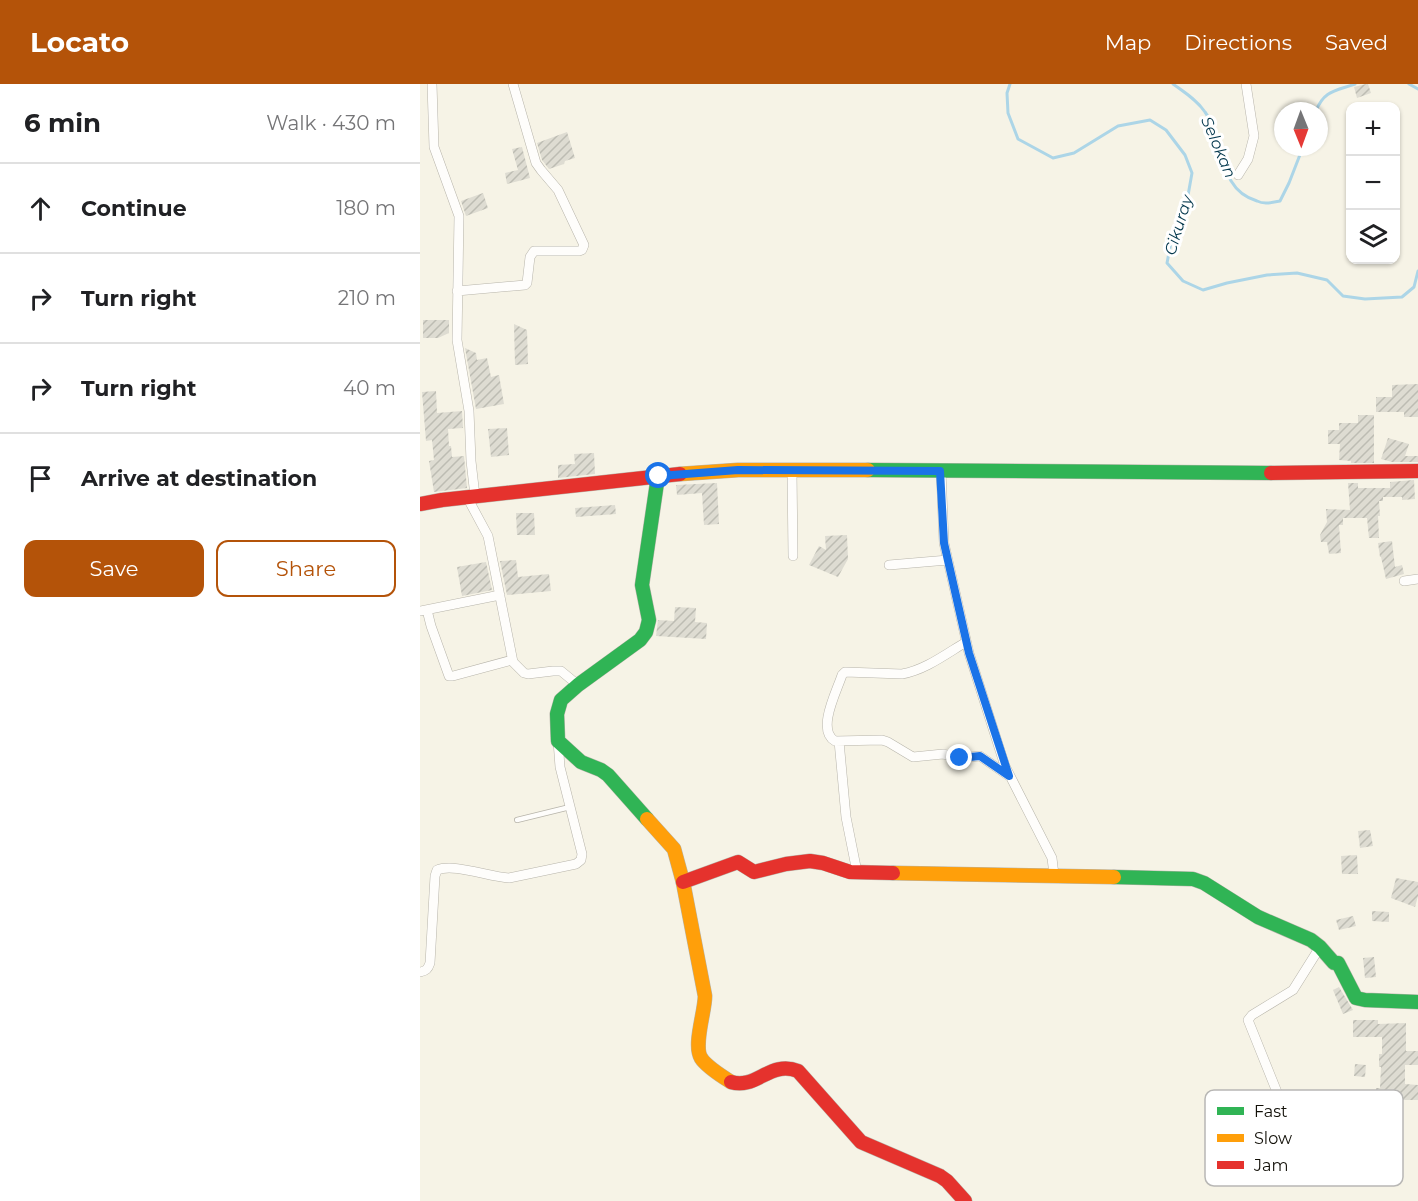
<!DOCTYPE html>
<meta charset="utf-8">
<style>
:root{--surface:#fff;--page:#f2f2f2;--text:#202124;--muted:#757577;--line:#e0e0e0;--accent:#b45309}
body{margin:0;font-family:Montserrat,sans-serif;background:var(--page);color:var(--text)}
.controls{position:absolute;right:18px;top:18px;display:grid;overflow:hidden;border-radius:12px;box-shadow:0 2px 4px #0004}
.controls button{width:54px;height:54px;display:grid;place-items:center;padding:0;border:0;border-bottom:2px solid var(--line);background:var(--surface);color:var(--text);font:30px sans-serif}
.compass{position:absolute;left:854px;top:18px;width:54px;height:54px;border-radius:50%;background:var(--surface);box-shadow:0 2px 4px #0004;rotate:179deg}
.stop{position:absolute;width:18px;height:18px;margin:-14px;border:4px solid #1a73e8;border-radius:50%;background:#fff}
.stop.end{background:#1a73e8;border-color:#fff;box-shadow:0 2px 6px #0008}
.list{margin:0;padding:0;list-style:none}
h2{display:flex;justify-content:space-between;align-items:center;height:78px;margin:0;padding:0 24px;font-size:26px}
h2 small{font-size:20px;font-weight:400;color:var(--muted)}
.list li{display:grid;grid-template-columns:39px 1fr auto;gap:18px;align-items:center;box-sizing:border-box;height:90px;padding:0 24px;border-top:2px solid var(--line)}
.list b{display:block;font-size:22px;white-space:nowrap}
.list em{font-size:20px;font-style:normal;color:var(--muted)}
.actions{display:flex;gap:12px;padding:18px 24px}
.actions a{flex:1;padding:14px 0;border:2px solid var(--accent);border-radius:12px;text-align:center;font-size:21px;color:var(--accent)}
.actions .main{background:var(--accent);color:#fff}
.icon{flex:none;width:33px;height:33px;fill:none;stroke:currentColor;stroke-width:2;stroke-linecap:round;stroke-linejoin:round}
.map{position:relative;flex:none;width:998px;height:1117px;overflow:hidden}
header{display:flex;align-items:center;gap:36px;box-sizing:border-box;height:84px;padding:0 30px;background:var(--accent);color:#fff}
header strong{font-size:28px}
nav{display:flex;gap:33px;margin-inline-start:auto;font-size:21px}
main{display:flex}
aside{flex:1;background:var(--surface)}
.map>svg:first-child{display:block}
.lines{fill:none;stroke-linecap:round;stroke-linejoin:round}
.stream{stroke:#acd5e7;stroke-width:3}
.building{fill:url(#building-hatch)}
.lane-casing{stroke:#b7b4aa;stroke-width:6}
.street-casing{stroke:#b7b4aa;stroke-width:10}
.fast-casing{stroke:#b7b4aa;stroke-width:15}
.slow-casing{stroke:#b7b4aa;stroke-width:15}
.jam-casing{stroke:#b7b4aa;stroke-width:15}
.lane{stroke:#fefdfb;stroke-width:4.5}
.street{stroke:#fefdfb;stroke-width:9}
.fast{stroke:#30b455;stroke-width:14}
.slow{stroke:#ff9f0a;stroke-width:14}
.jam{stroke:#e5322d;stroke-width:14}
.route{stroke:#1a73e8;stroke-width:8}
.labels{text-anchor:middle;stroke-width:6;stroke-linejoin:round;paint-order:stroke}
.water-label{font-size:16px;font-style:italic;fill:#04384d;stroke:#fff}
.key{fill:#fff;stroke:#b8b7b5;stroke-width:1.5}
.key-label{font-size:16px;fill:#121008}
</style>
<header>
<strong>Locato</strong>
<nav><a>Map</a><a>Directions</a><a>Saved</a></nav>
</header>
<main>
<aside>
<h2>6 min<small>Walk · 430 m</small></h2>
<ul class="list">
<li><svg class="icon" aria-label="ahead" viewBox="0 0 24 24"><path d="M12 20V5M6 11l6-6 6 6"/></svg><div><b>Continue</b></div><em>180 m</em></li>
<li><svg class="icon" aria-label="right" viewBox="0 0 24 24"><path d="M7 20v-9h11M14 6l5 5-5 5"/></svg><div><b>Turn right</b></div><em>210 m</em></li>
<li><svg class="icon" aria-label="right" viewBox="0 0 24 24"><path d="M7 20v-9h11M14 6l5 5-5 5"/></svg><div><b>Turn right</b></div><em>40 m</em></li>
<li><svg class="icon" aria-label="arrive" viewBox="0 0 24 24"><path d="M6 21V4h12l-3 4 3 4H6"/></svg><div><b>Arrive at destination</b></div></li>
</ul>
<div class="actions"><a class="main">Save</a><a>Share</a></div>
</aside>
<div class="map">
<svg width="998" height="1117" viewBox="0 0 998 1117">
<defs>
<pattern id="building-hatch" width="6" height="6" patternUnits="userSpaceOnUse" patternTransform="scale(1.5)"><rect width="6" height="6" fill="#dedcd2"/><path d="M-1 1l2-2M0 6l6-6M5 7l2-2" fill="none" stroke="#bdbcb3"/></pattern>
</defs>
<rect width="100%" height="100%" fill="#f6f3e6"/>
<g class="lines">
<!-- stream -->
<path class="stream" d="M590,0L587,9L588,29L598,55L633,74L654,69L698,42L730,36L746,46L765,71L772,89L767,117L753,148L747,179L763,197L783,206L807,199L847,191L877,189L907,196L923,212L945,215L982,213L994,203L998,187
M753,0C764,8 777,16 785,28C806,57 796,105 837,117C839,118 844,119 846,119C850,119 855,118 860,117L869,99L883,63
M989,0L998,5
M896,27C904,6 916,7 935,0"/>
</g>
<!-- building -->
<path class="building" d="M946,0H948L951,9L937,14L934,3Z
M147,48L155,74L145,77L144,80L129,85L122,76L117,59Z
M102,63L110,94L87,100L85,89L98,86L92,65Z
M63,109L68,124L46,132L41,117Z
M3,236H29V249L18,254H3Z
M94,240L107,246L108,280L95,281Z
M45,264L56,269L57,276L67,274L71,293L79,291L84,320L56,325Z
M998,300V333H984V328H956V313H972V301Z
M16,307L17,329L42,327L43,344L28,345L29,362H31L32,373L44,372L47,404L14,408L9,377L14,376L12,356L6,357L2,308Z
M938,331H954V379H931V377L919,376L920,360H908V346H919V339H938Z
M87,344L89,371L71,373L68,345Z
M968,354L989,360L985,372H998V378H972L961,375Z
M174,369L175,390L138,394V381L155,380L154,370Z
M994,396L995,415L982,416V413H963V417H959L960,432H958L959,454H949L947,434H923V441H919L921,469L909,470L907,458H901L900,451L907,438L906,425L930,426L928,399H938V404H970V398Z
M297,399L299,440L284,441L282,409L257,411L256,401Z
M195,421L196,430L156,433L155,424Z
M96,429H114L115,451H97Z
M427,451L428,475L418,493L389,481L399,462L406,466L405,452Z
M972,457L975,483L982,481L984,490L966,495L961,473H960L958,459Z
M96,476L98,493L129,490L131,507L87,511L80,477Z
M66,478L72,506L42,512L37,483Z
M255,523L276,524L275,538L287,539L286,555L236,552L238,536L254,537Z
M950,746L953,762L940,764L938,747Z
M937,771L938,790H922L921,772Z
M976,794L998,798V812L995,823L971,814Z
M952,827L969,828V838L952,837Z
M933,832L936,842L919,846L916,836Z
M954,873L956,893L945,894L943,874Z
M919,903L933,926L923,930L913,906Z
M933,936H958V940L986,939V967H998V981H985V1000L998,1001V1016H983L957,1018L956,1004H960L961,983H959V970H962V953H933Z
M935,980L946,981L945,993L934,992Z"/>
<g class="lines">
<defs>
<path id="lane" d="M97,736L150,723"/>
<path id="street" d="M12,0L14,63L39,132L37,256L49,327L51,377L55,412
M818,91L828,75L834,52L826,0
M37,207L105,201L107,199L110,173L114,167H159L162,166L164,161L138,106L121,86L116,79L93,0
M372,387L373,472
M521,387L524,459L549,569L585,682L632,774L634,791
M47,413L68,452L93,578L104,589L108,590L133,587H141L158,601
M469,481L528,476
M984,497L998,495
M7,526L11,542L29,592H33L92,576
M0,527L80,511
M546,558C526,570 505,586 482,590L425,588L422,591C417,607 396,646 415,657L462,656L468,658L493,673L523,670L540,674L560,672L589,692
M419,657L426,733L437,788
M0,888C6,887 8,885 10,879L15,792L17,786C34,779 69,793 89,794L156,780L161,776L162,770L140,683L138,657
M861,1018L828,936L832,931L873,906L900,863"/>
<path id="fast" d="M448,386L851,389
M227,735L188,691L181,686L161,678L138,657L137,630L141,616L158,601L220,556L226,548L229,536L222,501L238,392
M694,793L773,795L784,799L838,833L891,856L900,863L914,879H918L936,914L945,916L998,918"/>
<path id="slow" d="M260,390L318,386H448
M227,735L254,765L263,798L285,912C285,928 273,961 281,974C286,982 303,993 311,998
M473,789L694,793"/>
<path id="jam" d="M851,389L998,387
M0,420L22,416L260,390
M263,798L318,778L334,788L366,780L390,777L403,779L430,788L473,789
M311,998C336,1006 350,976 378,987L441,1058L520,1092L527,1097L545,1117"/>
</defs>
<!-- lane casing -->
<use href="#lane" class="lane-casing"/>
<!-- street casing -->
<use href="#street" class="street-casing"/>
<!-- fast casing -->
<use href="#fast" class="fast-casing"/>
<!-- slow casing -->
<use href="#slow" class="slow-casing"/>
<!-- jam casing -->
<use href="#jam" class="jam-casing"/>
<!-- lane -->
<use href="#lane" class="lane"/>
<!-- street -->
<use href="#street" class="street"/>
<!-- fast -->
<use href="#fast" class="fast"/>
<!-- slow -->
<use href="#slow" class="slow"/>
<!-- jam -->
<use href="#jam" class="jam"/>
</g>
<g class="lines">
<!-- route -->
<path class="route" d="M239,392L318,386L520,387L524,459L549,569L589,692L560,672L540,674"/>
</g>
<g class="labels">
<!-- water labels -->
<g class="water-label">
<text transform="translate(799 63) rotate(67)" y="6">Selokan</text>
<text transform="translate(758 141) rotate(-73)" y="6">Cikuray</text>
</g>
</g>
<!-- legend -->
<rect x="785" y="1006" width="198" height="96" rx="9" class="key"/>
<rect x="797" y="1023" width="27" height="8" fill="#30b455"/>
<rect x="797" y="1050" width="27" height="8" fill="#ff9f0a"/>
<rect x="797" y="1077" width="27" height="8" fill="#e5322d"/>
<g class="key-label">
<text x="834" y="1033">Fast</text>
<text x="834" y="1060">Slow</text>
<text x="834" y="1087">Jam</text>
</g>
</svg>
<div class="controls">
<button>+</button>
<button>−</button>
<button><svg class="icon" aria-label="layers" viewBox="0 0 24 24"><path d="M12 4l9 5-9 5-9-5zM3 14l9 5 9-5"/></svg></button>
</div>
<svg class="compass" viewBox="-18 -18 36 36"><path d="M0-13l5 13h-10z" fill="#e53935"/><path d="M0 13l5-13h-10z" fill="#757577"/></svg>
<div class="stop" style="left:239px;top:392px"></div>
<div class="stop end" style="left:540px;top:674px"></div>
</div>
</main>
